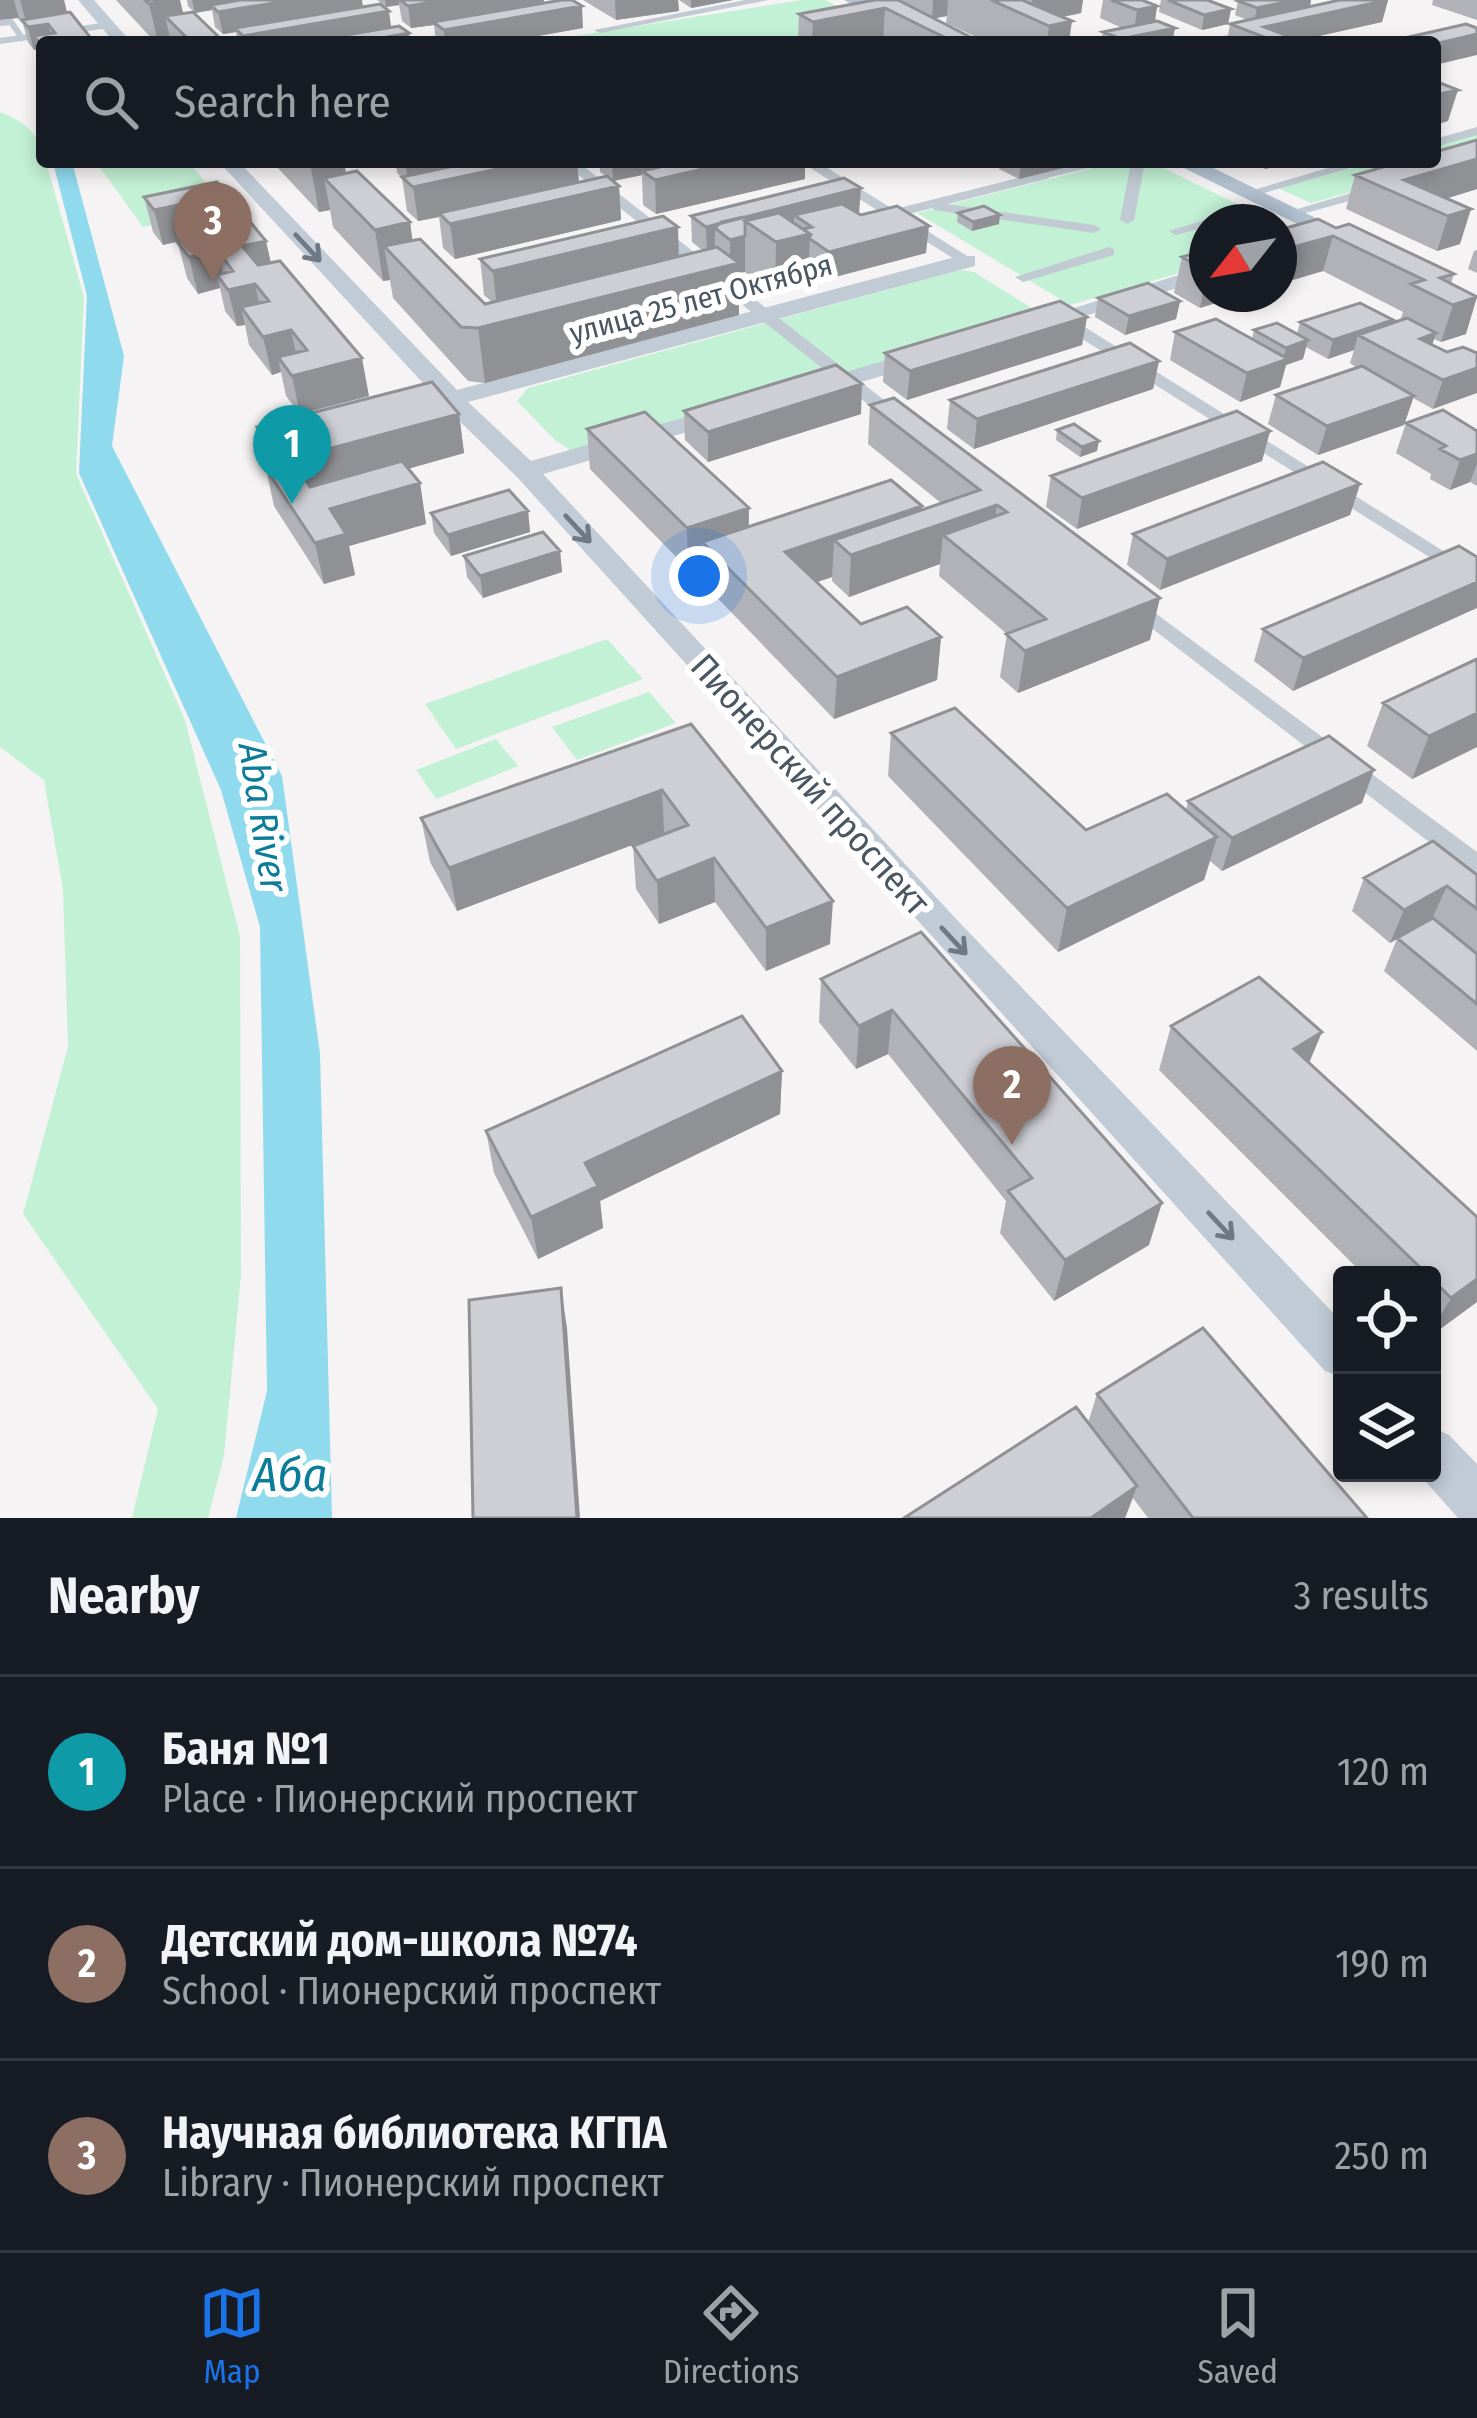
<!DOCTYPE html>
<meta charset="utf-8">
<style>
:root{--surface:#171b24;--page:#20242c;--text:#f1f3f6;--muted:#9ea1a6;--line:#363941;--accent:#1a73e8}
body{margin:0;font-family:"Fira Sans Condensed",sans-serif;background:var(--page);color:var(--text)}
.controls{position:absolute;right:36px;bottom:36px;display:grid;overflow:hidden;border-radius:12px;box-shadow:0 6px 18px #0003}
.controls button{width:108px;height:108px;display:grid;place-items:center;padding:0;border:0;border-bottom:3px solid var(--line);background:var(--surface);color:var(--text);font:60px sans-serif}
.compass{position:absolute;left:1189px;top:204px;width:108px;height:108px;border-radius:50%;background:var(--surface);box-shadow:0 6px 18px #0003;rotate:239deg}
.you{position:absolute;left:699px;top:576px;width:42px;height:42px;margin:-30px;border:9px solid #fff;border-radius:50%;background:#1a73e8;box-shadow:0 0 0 18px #1a73e833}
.badge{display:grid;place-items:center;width:78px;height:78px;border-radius:50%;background:var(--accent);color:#fff;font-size:39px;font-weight:700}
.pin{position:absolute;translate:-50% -99px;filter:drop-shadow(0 3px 6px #0008)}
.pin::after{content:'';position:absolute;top:63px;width:42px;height:36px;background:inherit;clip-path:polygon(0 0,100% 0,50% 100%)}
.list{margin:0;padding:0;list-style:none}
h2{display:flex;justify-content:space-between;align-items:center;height:156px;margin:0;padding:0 48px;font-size:51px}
h2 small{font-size:39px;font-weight:400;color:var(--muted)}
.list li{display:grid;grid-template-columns:78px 1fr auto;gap:36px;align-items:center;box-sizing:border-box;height:192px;padding:0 48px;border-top:3px solid var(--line)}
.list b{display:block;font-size:45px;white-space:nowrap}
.list p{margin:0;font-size:39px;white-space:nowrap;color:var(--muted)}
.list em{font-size:39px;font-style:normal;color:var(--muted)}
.icon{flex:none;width:66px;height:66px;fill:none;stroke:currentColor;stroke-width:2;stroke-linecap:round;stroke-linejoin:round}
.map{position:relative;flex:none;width:1477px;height:1518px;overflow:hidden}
.search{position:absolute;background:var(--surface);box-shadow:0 6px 18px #0003;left:36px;right:36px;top:36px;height:132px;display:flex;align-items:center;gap:30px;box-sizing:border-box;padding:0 42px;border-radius:12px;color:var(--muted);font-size:45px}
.sheet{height:732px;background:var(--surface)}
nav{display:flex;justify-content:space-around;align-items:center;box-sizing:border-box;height:168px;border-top:3px solid var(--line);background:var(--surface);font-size:33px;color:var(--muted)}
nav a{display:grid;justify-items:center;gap:6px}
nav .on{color:var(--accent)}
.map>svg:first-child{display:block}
.green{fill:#c3f1d5}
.water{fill:#90daee}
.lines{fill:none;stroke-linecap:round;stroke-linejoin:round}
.lane-far1{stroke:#c1cad2;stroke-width:6}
.lane{stroke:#c1cad2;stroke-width:8}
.street{fill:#c1cad2;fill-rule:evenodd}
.secondary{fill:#c1cbd6;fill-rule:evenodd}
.primary{fill:#b3c2d1;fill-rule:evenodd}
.wall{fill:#b0b2b7}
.shaded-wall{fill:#909195}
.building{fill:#cdcfd5;stroke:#909195;stroke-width:3}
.oneway{stroke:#6e7984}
.labels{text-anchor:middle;stroke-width:12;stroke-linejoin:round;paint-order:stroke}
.far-street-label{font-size:30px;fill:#4a5661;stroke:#fff}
.street-label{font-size:36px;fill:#4a5661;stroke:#fff}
.water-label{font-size:39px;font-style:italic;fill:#0c7c9b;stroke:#fff}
.near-water-label{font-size:48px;font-style:italic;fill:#0c7c9b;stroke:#fff}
</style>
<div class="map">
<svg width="1477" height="1518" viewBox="0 0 1477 1518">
<rect width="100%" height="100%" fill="#f5f3f3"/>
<!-- green -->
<path class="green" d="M802,0H825L888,32L835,42H538Z
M0,112C24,121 42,134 42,162H46L84,297L76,474L185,720L240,936L241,1275L224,1456L208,1518H132L158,1409L23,1214L68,1047L63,890L44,780L0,747Z
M1477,134V157L1311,203L1278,188L1375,162H1435V146Z
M96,162H189L227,209L143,227Z
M1116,162H1151L1274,222H1207V265L1070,305L917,213Z
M960,270L974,272L1035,310V318L572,451L556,441L517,401L528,388Z
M607,639L643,679L456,749L425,704Z
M649,692L676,723L577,760L552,727Z
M496,739L518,766L436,799L416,770Z"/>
<!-- water -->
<path class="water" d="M53,162H72L124,356L112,446L282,776L320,1054L332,1518H236L267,1391L260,927L221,790L79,473L87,296Z"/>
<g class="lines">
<!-- lane-far1 -->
<path class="lane-far1" d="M0,23L11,22L22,38
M68,31L108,25
M0,41L42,35
M1034,178L1100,162"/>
<!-- lane -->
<path class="lane" d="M892,214L1046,175"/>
<!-- street -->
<path class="street" d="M745,0H769L600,33L594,30Z
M1259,27L1263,32L1222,42H1201Z
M1477,127V135L1435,147V139Z
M562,162H578L906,417V425H894Z
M801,162H818L975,261L962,264Z
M1131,162H1145L1134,220L1127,224L1120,220Z
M1348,162H1371L1247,198L1240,194Z
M1381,184L1388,188L1386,191L1291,217L1284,213Z
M939,203L1094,225L1101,229L1094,233L934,210L932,207Z
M1249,206L1254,207V213L1224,222H1207V227L1176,235L1169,231Z
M1109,247L1114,249V255L1023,282L1015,277Z
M1052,314H1064L1477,572V587L1052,320Z
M1131,595L1477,852V874L1468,872L1123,606L1120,601L1123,596Z"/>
<!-- secondary -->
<path class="secondary" d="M78,0H94L131,42H114Z
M219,162H239L457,390L959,256H975V266L468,402L531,461L717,408H735L738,413L735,418L543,474L959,922L1342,1322V1377L1325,1371L517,477L446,408Z
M1207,266V279L1035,331L1024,324Z
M928,348L940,355L936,360L810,397L798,390L801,385Z
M1432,1427L1449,1435L1477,1464V1518H1458L1418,1473H1432Z"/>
<!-- primary -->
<path class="primary" d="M844,0H867L948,42H923Z
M1172,162H1201L1369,244L1366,249H1348Z"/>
</g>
<!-- wall -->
<path class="wall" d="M0,0H64L67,13L94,42H42V61L38,49L34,50L28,42L23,24Z
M116,0H180L183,13L224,42H155Z
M187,0H362L363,7L410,42H238L236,32L223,34L215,27L212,10L195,13L188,6Z
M377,0H544V3L583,28L503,42H436L434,25L411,28L402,21L399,5L386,7Z
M583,0H678L679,11L616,20Z
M679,0H733L691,8Z
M875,0H1083L1081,13L1062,17L1069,42H987L946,23L947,16L934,18L980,42H798L799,14Z
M1103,0H1142L1157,6L1155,21L1175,28L1172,42H1101L1103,32L1122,28L1100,18Z
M1161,0H1207L1231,9L1228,24L1202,30L1159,12Z
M1242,0H1311L1310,7L1388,0L1382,22L1300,40L1304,42H1227L1230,24L1247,20L1235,15L1238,1Z
M1433,0H1477V20L1432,5Z
M1477,140V189L1447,198L1460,244L1437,251L1346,209L1355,175Z
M275,162H344L346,173L410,222L412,240L485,304L492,302L484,295L480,259L679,256L702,250L692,242L691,216L859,214L926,253L827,279L809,266L808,285L775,294L745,272L739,273V315L485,383L468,381L393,298L390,280L383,281L333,227L330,210L319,212L276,166Z
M396,162H577L579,182L606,176L600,172V162H805V179L656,214L643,205L642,175L613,181L619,186L621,220L455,259L443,248L439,217L418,221L407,211L402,178L397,173Z
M1000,162L1021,163L1087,162L1019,179L999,169Z
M1250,162H1294L1265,169Z
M217,182L271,263L369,396L300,414L286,396L281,372L272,375L249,345L245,325L237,326L225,311L220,288L198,294L187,278L178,243L202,238L201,236L163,245L153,232L144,197Z
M958,213L999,224L972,231L957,222Z
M1336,228L1454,274L1451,284L1466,334L1441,342L1434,339L1432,345L1447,352L1463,347L1433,409L1413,398L1404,425L1318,455L1268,424L1276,395L1357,368L1350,363L1354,350L1328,359L1306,347L1303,359L1286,365L1280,387L1240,402L1170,360L1175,332L1252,339L1254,330L1297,334L1300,322L1393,320L1392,323L1400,321L1403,312L1323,271L1279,284V230Z
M1207,250V294L1200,308L1174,293L1182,257Z
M1477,250V273L1468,269L1474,251Z
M1098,298L1180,301L1176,319L1125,335L1095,317Z
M1087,317L1082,345L907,400L883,382L885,353Z
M1159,361L1153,389L974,449L947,429L950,400Z
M894,398L1150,640L1018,693L1000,677L1007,634L939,576L940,564L849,597L832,581V577L817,582L861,624L941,637L937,680L834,719L703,583L702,564L688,569L590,469L587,429L749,508V527L922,510L941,503L868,444L870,405Z
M684,411L861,414L708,462L685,440Z
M459,414L464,453L408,469L420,483L426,524L349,546L355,575L324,584L274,506L257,427Z
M1406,423L1477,431V486L1470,482L1450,490L1430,479L1431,474L1396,453Z
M1057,430L1097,451L1080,457L1056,440Z
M1270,431L1262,461L1077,529L1046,507L1051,476Z
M1360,484L1350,515L1160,590L1127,565L1133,534Z
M528,511L530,532L451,556L434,533L431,513Z
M560,551L562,572L483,598L467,577L464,556Z
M1477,557L1293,691L1254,661L1263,629Z
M1477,659V747L1412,779L1367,746L1383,703Z
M691,724L830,944L766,971L715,902L659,924L636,889L633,846L664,833L457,911L430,862L421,818Z
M891,733L1086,830L1186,810L1188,801L1362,803L1222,871L1210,861L1204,880L1058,952L888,776Z
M1477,875V1051L1384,971L1397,939L1390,943L1352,911L1364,878Z
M921,932L1149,1245L1054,1301L1000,1233L1006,1201L888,1054L856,1069L819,1022L821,979Z
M1171,1026L1477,1302L1432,1335V1275H1364L1159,1070Z
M782,1071L780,1114L600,1201L603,1228L538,1259L494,1173L486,1131Z
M1097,1394L1367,1518H1148L1133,1498L1125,1518H904L1088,1423Z"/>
<!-- shaded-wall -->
<path class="shaded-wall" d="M0,0H14L19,18L0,20Z
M20,0H64L70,25L48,24L53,42L34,36L38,49L34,50Z
M173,0H180L189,41L165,16L171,42H158L149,4Z
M192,0H275L211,5L212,10L195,13Z
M292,0H362L363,11L235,28L236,32L223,34L218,12Z
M385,0H399V5L386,7Z
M446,0H544V5L433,22L434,25L411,28L408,6Z
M615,0H678L679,11L616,20Z
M691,0H733L691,8Z
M933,0H948L947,16L932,19Z
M1032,0H1083L1081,13L1039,22L1030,17Z
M1294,0H1311L1309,11L1254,22L1257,8Z
M1388,0L1382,22L1292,42L1264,27Z
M582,6L583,28L503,42H445L444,30Z
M1157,6L1154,28L1134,32L1137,10Z
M885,8L883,42H812L813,22Z
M1231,9L1228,24L1202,30L1204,15Z
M389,11L392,33L343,42H244L243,36Z
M1072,21L1069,42H1047L1049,26Z
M1175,28L1172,42H1121V39Z
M409,33L410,42H360Z
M1477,34V55L1435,65V44Z
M1458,90L1448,121L1435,125V95Z
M1477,159V189L1423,206L1404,180Z
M316,162H344L351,205L324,178L330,210L319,212L310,163Z
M405,162H512L409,184Z
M530,162H577L579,185L439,213V217L418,221L413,187Z
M612,162H698L642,171V175L613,181Z
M734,162H805V179L656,214L655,180Z
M1021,162H1087L1019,179Z
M1267,162H1294L1265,169Z
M619,186L621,220L455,259L450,224Z
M861,188L859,214L794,215V231L745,221V272L739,273V315L485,383L478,328L730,265V240L715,228V251L707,253L706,227Z
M193,202L201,236L163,245L154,210Z
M1471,209L1460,244L1437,251L1448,216Z
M1000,215L999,224L972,231L973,222Z
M410,222L417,273L384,246L390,280L383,281L375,230Z
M929,226L926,253L827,279L829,252Z
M678,227L679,262L497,308L493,271Z
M810,234L808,285L775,294L776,242Z
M1333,236L1323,271L1279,284V251Z
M266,241L274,276L250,282L242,246Z
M218,251L226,287L217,275L220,288L198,294L189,257Z
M1207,273V294H1246L1200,308Z
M255,284L263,320L241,307L245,325L237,326L228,290Z
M1477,297L1466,334L1441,342L1453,305Z
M1180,301L1176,319L1125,335L1129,316Z
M1087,317L1082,345L907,400L910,371Z
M1393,320L1388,339L1358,335L1354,350L1328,359L1333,340Z
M291,330L299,368L278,357L281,372L272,375L263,337Z
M1436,333L1427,361L1420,339Z
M1308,340L1303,359L1286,365L1280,387L1240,402L1247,373L1283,360L1286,348Z
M362,358L369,396L300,414L292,376Z
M1159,361L1153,389L974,449L977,419Z
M1477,368V393L1433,409L1443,380Z
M862,384L861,414L708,462V432Z
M1414,396L1404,425L1318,455L1327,426Z
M459,414L464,453L300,499L291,459Z
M1270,431L1262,461L1077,529L1082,498Z
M1099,441L1097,451L1080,457L1082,447Z
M1477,454V464L1470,482L1450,490L1460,460Z
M420,483L426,524L349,546L355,575L324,584L315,543L330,509Z
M1360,484L1350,515L1160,590L1167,559Z
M997,505L992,545L943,535L940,564L849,597L851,555L834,540L832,577L784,593L785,552L922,506L920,532Z
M749,508L748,549L702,542V564L688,569L687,528Z
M528,511L530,532L451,556L448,535Z
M560,551L562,572L483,598L480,576Z
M1477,582V608L1293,691L1303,658Z
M1160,598L1150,640L1018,693L1025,651Z
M941,637L937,680L834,719L837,677Z
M1477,713V747L1412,779L1429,736Z
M1374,770L1362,803L1222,871L1232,838Z
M662,790L664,833L457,911L449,868Z
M1217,837L1204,880L1058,952L1067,908Z
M714,858L715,902L659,924L657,881Z
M1447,886L1432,919L1390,943L1404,910Z
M833,901L830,944L766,971V928Z
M892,1010L888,1054L856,1069L859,1026Z
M1322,1032L1304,1075L1294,1049Z
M782,1071L780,1114L600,1201L603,1228L538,1259L531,1217L585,1163Z
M1162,1203L1149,1245L1054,1301L1065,1260Z
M1477,1279V1302L1432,1335V1330L1451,1298Z
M561,1288L567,1328L580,1518H577Z
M1137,1486L1125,1518H1091Z"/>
<!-- building -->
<path class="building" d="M145,0H173L149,4Z
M240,0H292L218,12L211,5Z
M400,0H446L408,6Z
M562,0H572L582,6L444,30L433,22Z
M875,0H898L980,42H954L885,8L813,22L799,14Z
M991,0H1022L1072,21L1049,26Z
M1111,0H1142L1157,6L1137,10Z
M1168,0H1207L1231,9L1204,15Z
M1294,0L1257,8L1238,1L1242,0Z
M1340,0H1387L1264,27L1304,42H1277L1230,24Z
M380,4L389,11L243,36L235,28Z
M70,12L94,42H42V47L34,36L55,33L48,24L28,27L22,20Z
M193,12L224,42H191L165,16Z
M1157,21L1175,28L1121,39L1103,32Z
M1466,24L1477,28V34L1435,44V42H1387Z
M399,26L409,33L360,42H304Z
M1435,81L1458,90L1435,95Z
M1477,140V159L1404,180L1471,209L1448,216L1355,175L1401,162H1435V152Z
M472,162H530L413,187L402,177Z
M681,162H734L655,180L642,171Z
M357,171L410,222L375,230L324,178Z
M607,176L619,186L450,224L439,213Z
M844,178L861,188L706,227L691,216Z
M217,182L266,241L242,246L258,265L280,261L362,358L292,376L278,357L307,350L291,330L263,337L241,307L269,301L255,284L228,290L217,275L233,271L218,251L189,257L178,243L219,234L193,202L154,210L144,197Z
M842,204L861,215L897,206L929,226L829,252L810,239V234L803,229L812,227L794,215Z
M984,206L1000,215L973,222L958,213Z
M779,213L810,234L776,242L745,221Z
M663,216L678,227L493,271L480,259Z
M743,217L748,220L745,221V236L730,240L715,228L721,222Z
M1318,219L1336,228L1349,224L1454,274L1440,278L1477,297L1453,305L1411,284L1424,280L1333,236L1279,251V230Z
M420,239L485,304L717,247L739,263L478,328L461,327L384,246Z
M1207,250V271L1182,257Z
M1148,283L1180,301L1129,316L1098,298Z
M1060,301L1087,317L910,371L885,353Z
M1360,303L1393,320L1333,340L1300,322Z
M1407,318L1436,333L1420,339L1447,352L1463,347L1477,353V368L1443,380L1358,335Z
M1216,319L1288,359L1247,373L1175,332Z
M1277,323L1308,340L1286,348L1254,330Z
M1130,343L1159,361L977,419L950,400Z
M836,365L862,384L708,432L684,411Z
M1362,366L1414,396L1327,426L1276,395Z
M432,382L459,414L291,459L310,487L402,461L420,483L330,509L346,534L315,543L264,466L280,462L257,427Z
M894,398L1160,598L1025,651L1006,634L1046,619L943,535L1007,512L997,505L851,555L834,540L980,490L870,405Z
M1443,410L1477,431V454L1460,460L1440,449L1446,446L1406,423Z
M1237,411L1270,431L1082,498L1051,476Z
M645,412L749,508L687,528L587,429Z
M1074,424L1099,441L1082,447L1057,430Z
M1323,462L1360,484L1167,559L1133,534Z
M891,480L922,506L785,552L861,624L907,607L941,637L837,677L702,542Z
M509,490L528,511L448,535L431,513Z
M543,532L560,551L480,576L464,556Z
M1459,546L1477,557V582L1303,658L1263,629Z
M1477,659V713L1429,736L1383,703Z
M955,708L1086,830L1167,794L1217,837L1067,908L891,733Z
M691,724L833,901L766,928L714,858L657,881L633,846L688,825L662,790L449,868L421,818Z
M1329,736L1374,770L1232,838L1188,801Z
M1433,841L1477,875V909L1447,886L1404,910L1364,878Z
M1433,918L1477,954V1004L1397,938Z
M921,932L1162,1203L1065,1260L1008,1191L1032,1178L892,1010L859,1026L821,979Z
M1259,977L1322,1032L1294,1049L1477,1217V1279L1451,1298L1432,1279V1275H1428L1171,1026Z
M742,1016L782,1071L585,1163L598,1186L531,1217L486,1131Z
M561,1288L577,1518H473L469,1300Z
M1203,1328L1367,1518H1193L1097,1394Z
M1076,1407L1137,1486L1091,1518H904Z"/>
<!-- one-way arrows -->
<defs><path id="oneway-shaft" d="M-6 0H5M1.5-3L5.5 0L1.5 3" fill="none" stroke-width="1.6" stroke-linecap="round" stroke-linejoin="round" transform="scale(3)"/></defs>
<g class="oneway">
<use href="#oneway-shaft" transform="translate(308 248) rotate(47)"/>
<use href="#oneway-shaft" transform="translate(578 529) rotate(47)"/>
<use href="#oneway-shaft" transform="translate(954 941) rotate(47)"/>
<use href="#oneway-shaft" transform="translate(1221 1226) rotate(47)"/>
</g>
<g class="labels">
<!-- far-street labels -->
<g class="far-street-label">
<text transform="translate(701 299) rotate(-15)" y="10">улица 25 лет Октября</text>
</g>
<!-- street labels -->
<g class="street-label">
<text transform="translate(811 784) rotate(48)" y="13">Пионерский проспект</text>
</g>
<!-- water labels -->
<g class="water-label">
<text transform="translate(264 817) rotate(81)" y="14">Aba River</text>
</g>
<!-- near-water labels -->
<g class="near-water-label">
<text x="290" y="1491">Аба</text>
</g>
</g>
</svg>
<div class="controls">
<button><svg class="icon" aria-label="locate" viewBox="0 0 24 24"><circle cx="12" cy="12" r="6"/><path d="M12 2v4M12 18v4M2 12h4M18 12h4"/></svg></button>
<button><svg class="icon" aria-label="layers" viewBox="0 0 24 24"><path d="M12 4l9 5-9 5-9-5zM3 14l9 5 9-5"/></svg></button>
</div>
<svg class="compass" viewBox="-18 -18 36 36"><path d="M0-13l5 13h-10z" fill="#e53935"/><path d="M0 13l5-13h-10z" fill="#9ea1a6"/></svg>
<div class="you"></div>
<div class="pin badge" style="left:292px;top:504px;background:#0f9aa8">1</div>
<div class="pin badge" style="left:1012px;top:1145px;background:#8d6e63">2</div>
<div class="pin badge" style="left:213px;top:281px;background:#8d6e63">3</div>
<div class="search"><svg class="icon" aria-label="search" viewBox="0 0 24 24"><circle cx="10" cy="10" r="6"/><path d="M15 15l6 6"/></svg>Search here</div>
</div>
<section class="sheet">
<h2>Nearby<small>3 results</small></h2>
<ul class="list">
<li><span class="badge" style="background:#0f9aa8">1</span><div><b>Баня №1</b><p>Place · Пионерский проспект</p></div><em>120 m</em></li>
<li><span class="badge" style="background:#8d6e63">2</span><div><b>Детский дом-школа №74</b><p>School · Пионерский проспект</p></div><em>190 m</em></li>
<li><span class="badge" style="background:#8d6e63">3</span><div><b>Научная библиотека КГПА</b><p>Library · Пионерский проспект</p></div><em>250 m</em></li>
</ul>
</section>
<nav>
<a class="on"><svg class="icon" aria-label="map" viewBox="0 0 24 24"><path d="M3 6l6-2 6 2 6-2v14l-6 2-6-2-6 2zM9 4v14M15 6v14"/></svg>Map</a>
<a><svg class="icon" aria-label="directions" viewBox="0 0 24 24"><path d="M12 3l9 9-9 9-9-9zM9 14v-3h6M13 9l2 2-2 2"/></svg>Directions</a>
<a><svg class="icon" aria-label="saved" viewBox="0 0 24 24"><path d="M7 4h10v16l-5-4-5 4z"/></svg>Saved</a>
</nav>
